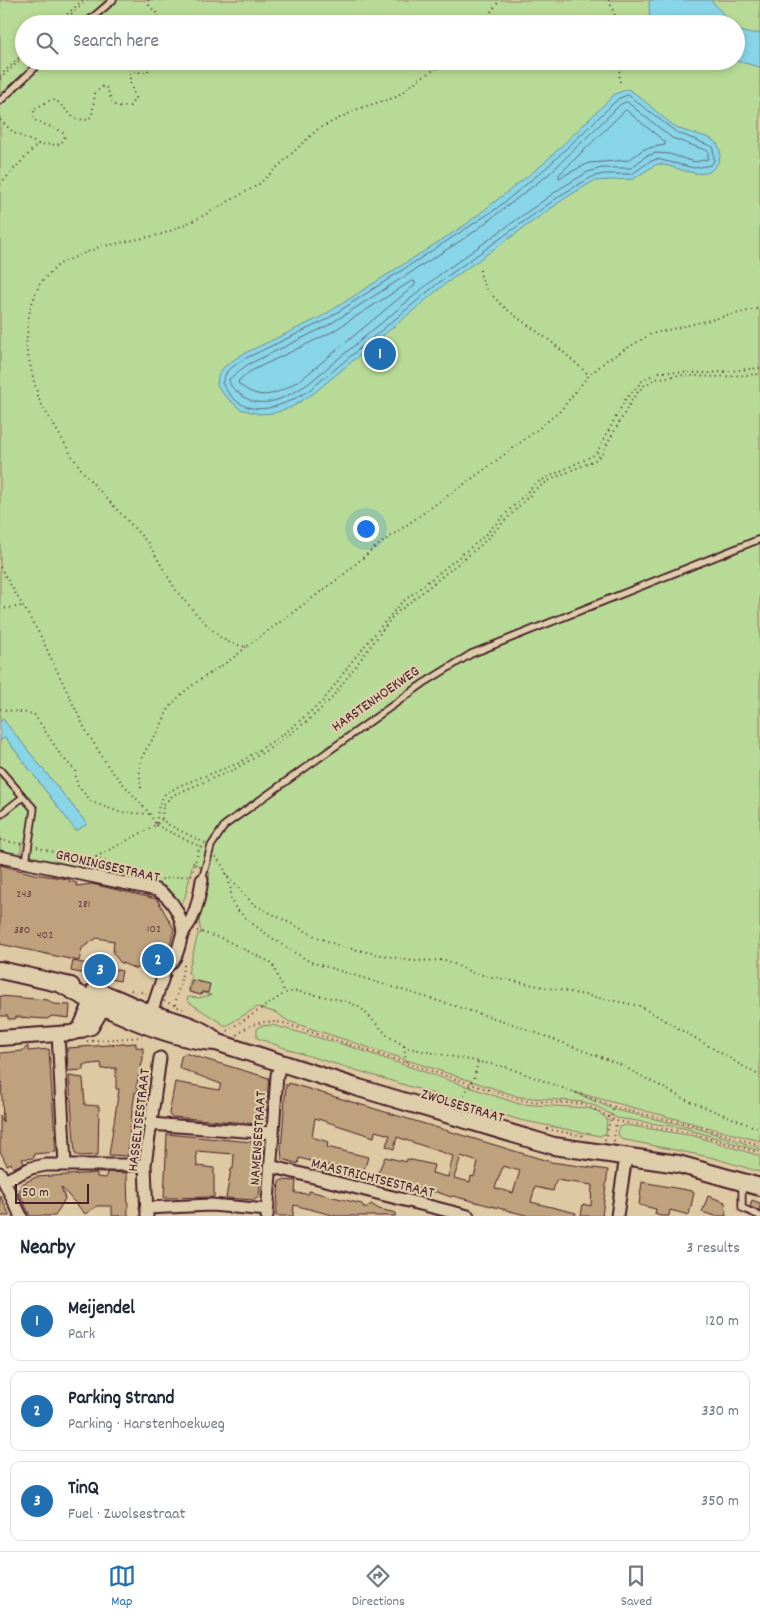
<!DOCTYPE html>
<meta charset="utf-8">
<style>
:root{--surface:#fff;--page:#f2f2f3;--text:#1f2937;--muted:#747a83;--line:#e0e1e3;--accent:#1f6fb2}
body{margin:0;font-family:Dekko,sans-serif;background:var(--page);color:var(--text)}
.scale{position:absolute;left:15px;bottom:12px;width:74px;box-sizing:border-box;padding-left:5px;border:2px solid #4a1f2b;border-top:0;font-size:14px;line-height:18px;white-space:nowrap;color:#4a1f2b;-webkit-text-stroke:4px #decdaa;paint-order:stroke}
.you{position:absolute;left:365px;top:528px;width:18px;height:18px;margin:-12px;border:4px solid #fff;border-radius:50%;background:#1a73e8;box-shadow:0 0 0 8px #1a73e833}
.badge{display:grid;place-items:center;width:32px;height:32px;border-radius:50%;background:var(--accent);color:#fff;font-size:16px;font-weight:700}
.pin{position:absolute;translate:-50% -50%;border:2px solid #fff;box-shadow:0 1px 5px #0006}
.list{margin:0;padding:0;list-style:none}
h2{display:flex;justify-content:space-between;align-items:center;height:65px;margin:0;padding:0 20px;font-size:21px}
h2 small{font-size:16px;font-weight:400;color:var(--muted)}
.list li{display:grid;grid-template-columns:32px 1fr auto;gap:15px;align-items:center;box-sizing:border-box;height:80px;margin:0 10px 10px;padding:0 10px;border:1px solid var(--line);border-radius:10px}
.list b{display:block;font-size:19px;white-space:nowrap}
.list p{margin:0;font-size:16px;white-space:nowrap;color:var(--muted)}
.list em{font-size:16px;font-style:normal;color:var(--muted)}
.icon{flex:none;width:28px;height:28px;fill:none;stroke:currentColor;stroke-width:2;stroke-linecap:round;stroke-linejoin:round}
.map{position:relative;flex:none;width:760px;height:1216px;overflow:hidden}
.search{position:absolute;background:var(--surface);box-shadow:0 2px 8px #0003;left:15px;right:15px;top:15px;height:55px;display:flex;align-items:center;gap:12px;box-sizing:border-box;padding:0 18px;border-radius:28px;color:var(--muted);font-size:19px}
.sheet{height:335px;background:var(--surface)}
nav{display:flex;justify-content:space-around;align-items:center;box-sizing:border-box;height:70px;border-top:1px solid var(--line);background:var(--surface);font-size:14px;color:var(--muted)}
nav a{display:grid;justify-items:center;gap:2px}
nav .on{color:var(--accent)}
.map>svg:first-child{display:block}
.green{fill:#b7db96;stroke:#807d60;fill-rule:evenodd}
.water{fill:#88d5e8;stroke:#6f8c9c}
.lines{fill:none;stroke-linecap:round;stroke-linejoin:round}
.shore{stroke:#636877;stroke-width:1}
.building{fill:#bea17d;stroke:#4a1f2b;fill-rule:evenodd}
.service-casing{stroke:#4a1f2b;stroke-width:9}
.minor-casing{stroke:#4a1f2b;stroke-width:15}
.tertiary-casing{stroke:#4a1f2b;stroke-width:18}
.secondary-casing{stroke:#4a1f2b;stroke-width:20}
.path{stroke:#4a1f2b;stroke-width:2;stroke-dasharray:1 4;stroke-linecap:butt}
.service{stroke:#decdaa;stroke-width:5.5}
.minor{stroke:#decdaa;stroke-width:11}
.tertiary{stroke:#decdaa;stroke-width:14}
.secondary{stroke:#decdaa;stroke-width:16}
.labels{text-anchor:middle;stroke-width:4.5;stroke-linejoin:round;paint-order:stroke}
.number-label{font-size:12px;fill:#674040}
.street-label{font-size:15px;fill:#4a1f2b;stroke:#decdaa}
</style>
<div class="map">
<svg width="760" height="1216" viewBox="0 0 760 1216">
<rect width="100%" height="100%" fill="#ddc9a2"/>
<filter id="ink" filterUnits="userSpaceOnUse"><feTurbulence type="fractalNoise" baseFrequency=".02" numOctaves="2"/><feDisplacementMap in="SourceGraphic" scale="10" xChannelSelector="R" yChannelSelector="G"/><feConvolveMatrix kernelMatrix="1 2 1 2 8 2 1 2 1" color-interpolation-filters="sRGB"/></filter>
<g filter="url(#ink)">
<!-- green -->
<path class="green" d="M0,0H760V1141L574,1092L615,1110L696,1128L760,1148V1151L684,1128L617,1118L598,1107L584,1102L520,1097L288,1021L277,1013L257,1007L226,1026L187,1001L188,997L199,998L211,995L188,989L192,975L188,973L198,934L201,933L198,916L206,893L210,873L193,862L185,897L179,906L164,890L29,859L32,845L22,842L20,857L0,853V741L5,737L76,830L87,824L3,720L0,722ZM24,24H736V61H24Z
M272,1025L345,1045L519,1104L587,1108L597,1111L607,1119L606,1133L600,1136L520,1120L293,1051L257,1038V1029L260,1026Z
M626,1125L694,1136L760,1156V1172L714,1158L621,1139L618,1134L619,1127Z"/>
<!-- water -->
<path class="water" d="M649,0H711L732,24H650Z
M736,29L746,33H760V67L736,61Z
M628,89C647,100 661,119 680,129C690,134 712,135 718,145C724,155 717,170 706,173C691,176 673,165 657,164L633,179L594,181L567,197L445,284L314,393L292,407L274,413L259,414L240,409L224,395L217,385L218,376L224,367L241,355L321,317L465,225L543,164L615,94Z
M3,719L87,824L76,831L5,737L0,741V722Z"/>
<g class="lines">
<!-- shore -->
<path class="shore" d="M628,95L676,132L713,147L714,160L711,165L694,168L657,159L649,162L632,174H603L592,177L564,193L442,280L311,389C281,408 244,424 222,383L227,371L244,359L324,321L496,209L546,168L618,99Z
M627,102L672,138L708,151V159L695,162L669,154L656,153L646,156L631,168H602L588,172L561,188L439,275L308,384C288,396 262,413 240,394C235,390 229,386 229,379L247,365L327,326L471,234L550,173L621,104Z
M626,110L665,142V145L644,149L629,160L589,163L559,178V175Z
M412,281L415,282V285L303,378C280,392 262,405 238,383L239,380L251,371L330,333Z"/>
</g>
<!-- building -->
<path class="building" d="M0,865L34,874L69,879V881L77,883L76,886L92,884L157,899L174,929L168,954L148,967L142,966L136,969L120,962L113,953L114,941L97,938L82,948L79,961L0,944Z
M73,961L122,971L120,981L71,971Z
M192,980L210,984L208,993L202,992L201,995L189,992Z
M0,996L48,1000L53,1004L70,1005L69,1018L52,1016L47,1019L16,1017L15,1019H8V1016H0Z
M136,1043V1047L143,1048V1059L136,1087L139,1093L135,1092L131,1120L134,1126H130L128,1156L109,1155L119,1089H116V1068L102,1069L101,1063L83,1065V1070L68,1071L67,1048Z
M28,1046V1051L49,1049L56,1152L34,1154V1158L22,1159L24,1163L13,1168L11,1163L7,1165L0,1151V1115L3,1122L0,1053L22,1051Z
M184,1053L269,1078L265,1121L260,1124L171,1117L169,1114L175,1082L219,1090L221,1084L179,1068L181,1057Z
M69,1076L83,1078L85,1105L99,1106L98,1155L80,1156L75,1154Z
M289,1083L551,1162L608,1170L602,1216H581L583,1204L591,1206L592,1185L556,1180L553,1191L535,1187L531,1202L576,1213L575,1216H529L453,1196L451,1197L437,1192H429L427,1189H418L387,1179L384,1181L376,1177L385,1157L406,1162L407,1159L434,1165L432,1173L448,1177L453,1156L397,1137L394,1149L386,1146L390,1135L375,1131L374,1137L315,1118L312,1137L328,1142L327,1147L368,1157L363,1174L299,1158L298,1164L286,1160L282,1159L281,1150L286,1084L288,1086ZM461,1156L478,1162L474,1177L471,1176L470,1182L454,1178ZM503,1166L520,1171L513,1193L495,1188Z
M167,1134L261,1143L264,1146L259,1197L254,1200L226,1198L231,1169H233L234,1154L196,1151L197,1166L214,1168V1197L164,1198Z
M107,1172L127,1173L128,1216H112V1206H97L85,1214L61,1187L65,1199L55,1216H30L19,1192L22,1184L36,1177L97,1173V1177L106,1178Z
M282,1180L296,1181L295,1193L309,1194V1191L362,1204L365,1209L371,1204L379,1209L396,1213L395,1216H336L294,1205L293,1216H276L279,1182Z
M642,1182L692,1191L694,1193L689,1215L670,1210L669,1216H660L655,1214L656,1209L639,1205Z
M0,1195L10,1216H0Z
M708,1196L725,1202L726,1216H715L702,1212Z
M752,1200L760,1203V1211L750,1207Z"/>
<g class="lines">
<defs>
<path id="service" d="M85,24L113,0
M0,101L42,61
M0,770L34,809L26,862
M0,815L23,797
M202,880L211,846L225,825L424,683L471,654L760,539
M742,1183V1208L760,1216"/>
<path id="minor" d="M0,857L157,890C173,899 182,916 183,934
M149,1019L164,974L163,968C177,963 178,948 182,935C184,929 190,924 192,918C198,906 200,894 202,880
M58,1034L65,1164
M150,1124L273,1133
M270,1166L468,1216
M0,1173L21,1216
M4,1181L31,1168L46,1165H145
M146,1208L211,1205L267,1210
M147,1216L145,1165L160,1058
M267,1216L277,1075L281,1064
M617,1216L626,1156"/>
<path id="tertiary" d="M79,1031L96,993
M0,1038L71,1033L91,1027L108,998"/>
<path id="secondary" d="M0,970L71,986
M61,984C100,1007 171,1041 216,1042L359,1088L554,1146L678,1164L760,1187
M95,991C114,996 131,1006 150,1013C172,1021 196,1024 215,1040"/>
</defs>
<!-- service casing -->
<use href="#service" class="service-casing"/>
<!-- minor casing -->
<use href="#minor" class="minor-casing"/>
<!-- tertiary casing -->
<use href="#tertiary" class="tertiary-casing"/>
<!-- secondary casing -->
<use href="#secondary" class="secondary-casing"/>
<!-- path -->
<path class="path" d="M148,0L149,5L166,24
M609,0L618,24
M56,24L83,0
M60,24L87,0
M482,24L500,0
M130,61V67H135V72H148L149,62L145,61
M450,61L420,78L396,97L360,108L318,129L258,185L199,218L163,234L99,247L59,264L40,283L30,308L26,346L34,382L40,402L72,456L86,476L148,543L177,592L202,620L220,637L230,643L246,647L342,576L373,549L481,472L537,430L560,411L589,375L607,360L651,334L760,308
M619,61L620,85
M0,76L24,53
M0,79L24,56
M0,120L14,133L38,144
M0,184L38,144L57,145L63,141L65,136L61,131L34,120V109L49,101L56,100L75,119L88,120L92,115L95,93L103,86L107,88L113,104L120,107L130,106L135,98L130,82V67
M480,270C481,296 523,321 542,335C559,347 574,362 589,375
M0,567L39,633L85,729L109,768L150,814L156,825L159,804L165,794L181,785L239,763L285,733L323,701L353,660L400,604L480,540L536,483L596,454L625,400L644,379L659,372L709,373L760,368
M0,609L23,606
M0,709L34,714L62,757L75,770L77,785L92,802L119,812L149,814
M141,788C137,757 142,757 158,731C162,724 165,715 170,707C189,681 223,669 246,647
M156,825L203,848
M0,840L22,844
M205,843L167,824L162,819L163,805L173,795L235,769L274,746L311,718L331,699L393,616L481,545L537,488L550,480L595,460L601,455L633,398L643,386L655,379L679,375L715,377L760,374
M37,847L69,857H96L118,867L162,879L191,875
M96,857L156,825L162,819
M215,857C224,864 229,879 231,891C231,894 230,899 232,902C239,919 294,953 311,962L510,1023L619,1064L684,1099L760,1129
M225,873L253,904L315,936L342,947L412,961L446,960L473,973L640,1006L760,1076
M190,880L200,846
M197,931L221,938L272,963L285,993
M131,990L146,993
M164,1001L183,1009
M175,1005L185,961
M227,1031L285,993L295,991L346,1001L361,1008L388,1036L408,1048L506,1067L620,1109L689,1124L760,1145
M237,1035C252,1022 264,1020 283,1023L514,1098L528,1101L585,1104L616,1121L691,1133L760,1153
M87,1041L142,1037
M404,1046L406,1063
M458,1103L474,1079L478,1061
M547,1129L584,1136
M605,1140L614,1106
M614,1141L616,1121"/>
<!-- service -->
<use href="#service" class="service"/>
<!-- minor -->
<use href="#minor" class="minor"/>
<!-- tertiary -->
<use href="#tertiary" class="tertiary"/>
<!-- secondary -->
<use href="#secondary" class="secondary"/>
</g>
</g>
<g class="labels">
<!-- number labels -->
<g class="number-label">
<text x="24" y="897">243</text>
<text x="84" y="907">281</text>
<text x="154" y="932">102</text>
<text x="22" y="933">380</text>
<text x="45" y="938">402</text>
</g>
<!-- street labels -->
<g class="street-label">
<text transform="translate(375 698) rotate(-35)" y="5">HARSTENHOEKWEG</text>
<text transform="translate(108 865) rotate(13)" y="5">GRONINGSESTRAAT</text>
<text transform="translate(463 1105) rotate(17)" y="5">ZWOLSESTRAAT</text>
<text transform="translate(138 1120) rotate(-83)" y="5">HASSELTSESTRAAT</text>
<text transform="translate(257 1138) rotate(-86)" y="5">NAMENSESTRAAT</text>
<text transform="translate(373 1177) rotate(14)" y="5">MAASTRICHTSESTRAAT</text>
</g>
</g>
</svg>
<div class="scale">50 m</div>
<div class="you"></div>
<div class="pin badge" style="left:380px;top:354px">1</div>
<div class="pin badge" style="left:158px;top:960px">2</div>
<div class="pin badge" style="left:100px;top:970px">3</div>
<div class="search"><svg class="icon" aria-label="search" viewBox="0 0 24 24"><circle cx="10" cy="10" r="6"/><path d="M15 15l6 6"/></svg>Search here</div>
</div>
<section class="sheet">
<h2>Nearby<small>3 results</small></h2>
<ul class="list">
<li><span class="badge">1</span><div><b>Meijendel</b><p>Park</p></div><em>120 m</em></li>
<li><span class="badge">2</span><div><b>Parking Strand</b><p>Parking · Harstenhoekweg</p></div><em>330 m</em></li>
<li><span class="badge">3</span><div><b>TinQ</b><p>Fuel · Zwolsestraat</p></div><em>350 m</em></li>
</ul>
</section>
<nav>
<a class="on"><svg class="icon" aria-label="map" viewBox="0 0 24 24"><path d="M3 6l6-2 6 2 6-2v14l-6 2-6-2-6 2zM9 4v14M15 6v14"/></svg>Map</a>
<a><svg class="icon" aria-label="directions" viewBox="0 0 24 24"><path d="M12 3l9 9-9 9-9-9zM9 14v-3h6M13 9l2 2-2 2"/></svg>Directions</a>
<a><svg class="icon" aria-label="saved" viewBox="0 0 24 24"><path d="M7 4h10v16l-5-4-5 4z"/></svg>Saved</a>
</nav>
